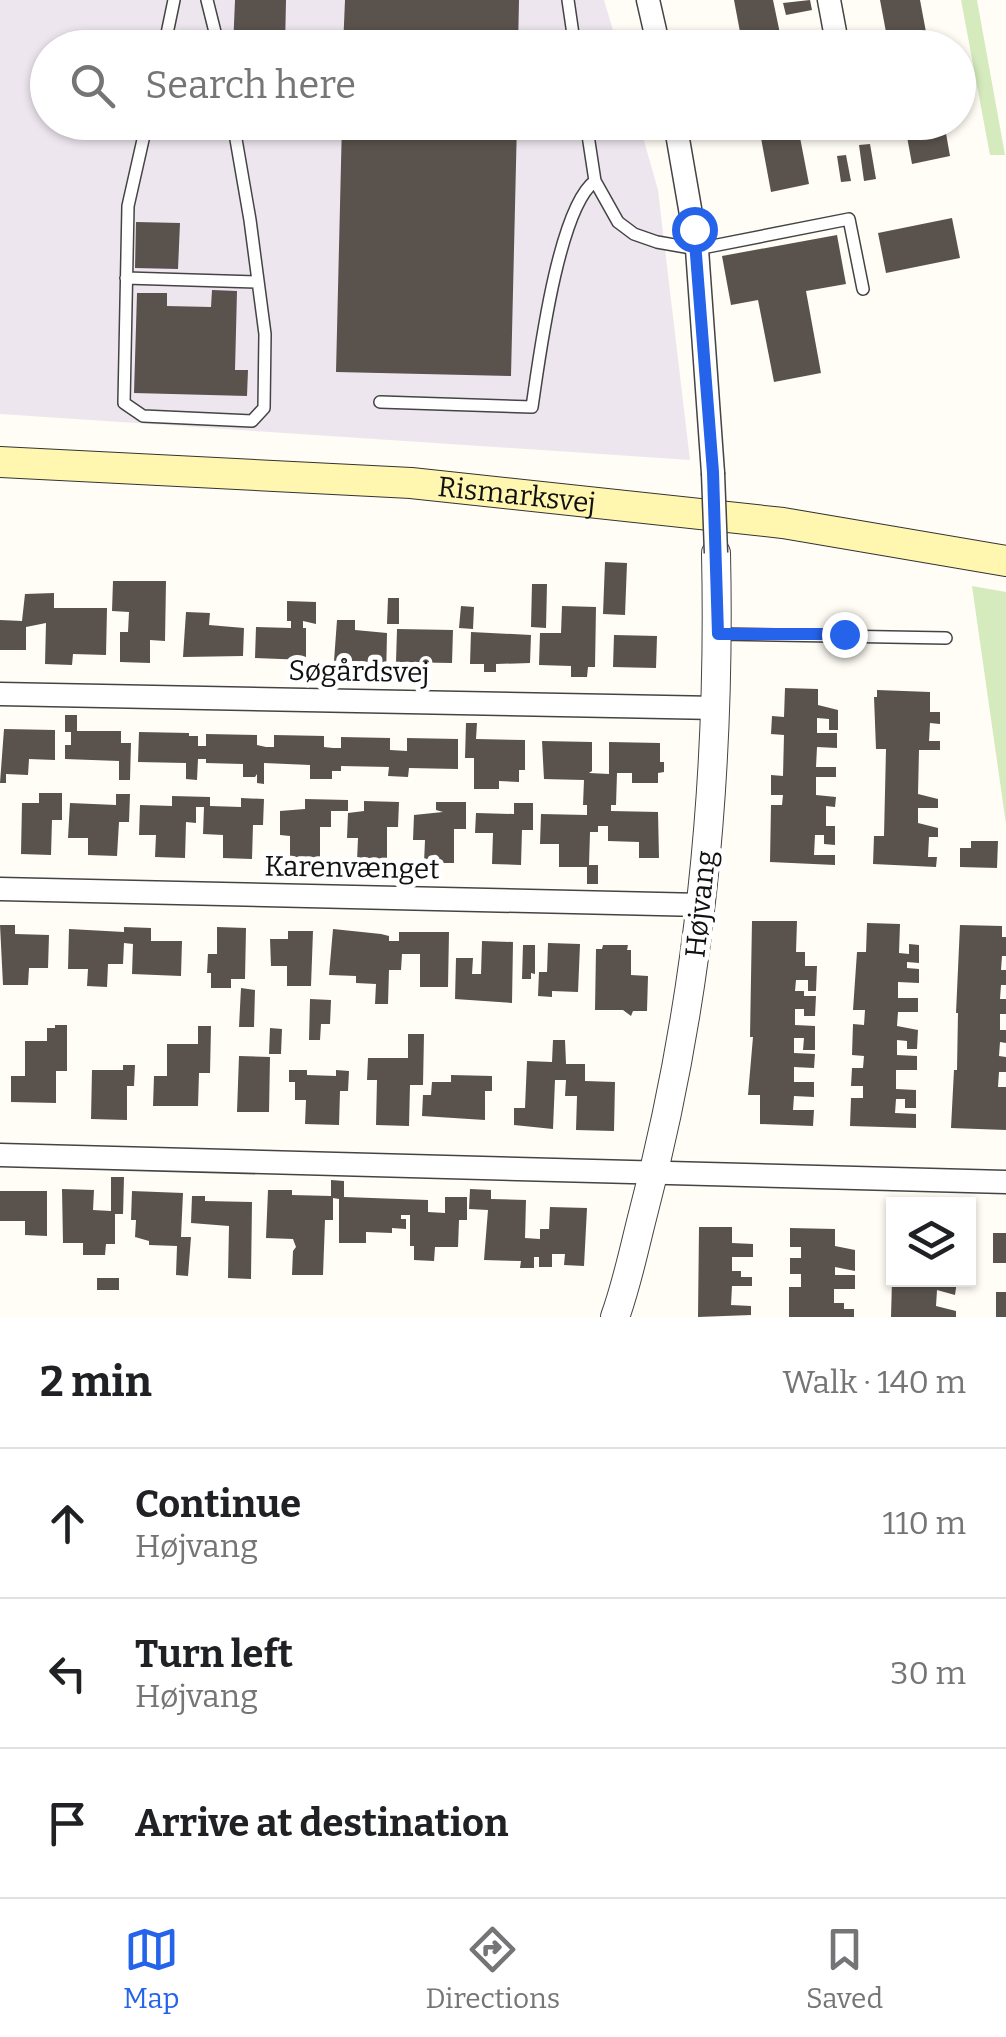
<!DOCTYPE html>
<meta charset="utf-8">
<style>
:root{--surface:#fff;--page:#f6f6f6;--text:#202124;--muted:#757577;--line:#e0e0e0;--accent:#2563eb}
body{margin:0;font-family:Bitter,serif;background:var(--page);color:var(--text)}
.controls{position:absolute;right:30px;bottom:30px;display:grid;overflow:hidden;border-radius:0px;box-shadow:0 2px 8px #0004}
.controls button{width:90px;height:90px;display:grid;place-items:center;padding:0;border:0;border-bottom:2px solid var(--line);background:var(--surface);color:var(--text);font:50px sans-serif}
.stop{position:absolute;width:30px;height:30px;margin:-22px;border:8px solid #2563eb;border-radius:50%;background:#fff}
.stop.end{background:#2563eb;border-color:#fff;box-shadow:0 2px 10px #0008}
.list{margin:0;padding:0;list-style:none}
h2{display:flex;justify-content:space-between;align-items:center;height:130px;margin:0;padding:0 40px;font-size:42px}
h2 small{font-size:32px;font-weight:400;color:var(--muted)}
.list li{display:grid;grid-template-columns:65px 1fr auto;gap:30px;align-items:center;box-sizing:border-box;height:150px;padding:0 40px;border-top:2px solid var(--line)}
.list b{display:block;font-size:38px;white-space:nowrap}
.list p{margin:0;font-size:32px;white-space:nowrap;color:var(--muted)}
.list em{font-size:32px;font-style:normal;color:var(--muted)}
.icon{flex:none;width:55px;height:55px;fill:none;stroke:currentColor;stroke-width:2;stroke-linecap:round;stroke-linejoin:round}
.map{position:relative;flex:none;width:1006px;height:1317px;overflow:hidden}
.search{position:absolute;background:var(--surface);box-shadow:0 2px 8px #0004;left:30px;right:30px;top:30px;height:110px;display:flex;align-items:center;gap:25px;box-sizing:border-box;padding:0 35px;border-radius:55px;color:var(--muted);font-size:38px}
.sheet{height:580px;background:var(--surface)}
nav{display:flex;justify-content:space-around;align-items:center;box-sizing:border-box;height:140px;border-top:2px solid var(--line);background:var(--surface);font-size:28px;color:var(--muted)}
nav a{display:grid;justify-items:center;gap:5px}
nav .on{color:var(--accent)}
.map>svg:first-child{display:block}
.industrial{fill:#eee6ef}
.green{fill:#d5ebbd}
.building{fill:#5a524d}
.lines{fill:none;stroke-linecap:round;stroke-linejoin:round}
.service-casing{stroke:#444;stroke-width:14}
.minor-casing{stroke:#444;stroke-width:25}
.tertiary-casing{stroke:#444;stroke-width:30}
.secondary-casing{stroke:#333;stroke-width:32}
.service{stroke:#fff;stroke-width:11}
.minor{stroke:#fff;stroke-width:22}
.tertiary{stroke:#fff;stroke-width:28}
.secondary{stroke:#fff6b0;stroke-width:30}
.minor-bridge-casing{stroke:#444;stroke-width:25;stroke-linecap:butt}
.minor-bridge{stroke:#fff;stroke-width:22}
.route{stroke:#2563eb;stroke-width:12}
.labels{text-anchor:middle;stroke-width:10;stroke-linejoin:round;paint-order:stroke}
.street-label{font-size:28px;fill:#111;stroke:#fff}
</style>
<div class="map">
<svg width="1006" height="1317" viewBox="0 0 1006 1317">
<rect width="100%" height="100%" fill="#fffdf5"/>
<!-- industrial -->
<path class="industrial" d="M0,0H604L618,47L48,48V122L639,123L658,190L690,460L0,414Z"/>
<!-- green -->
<path class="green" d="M961,0H977L1005,155H990Z
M972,586L1006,592V824Z"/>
<!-- building -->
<path class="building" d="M235,0H286L285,48H233Z
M345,0H519L518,48H343Z
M734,0H773L783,48H743Z
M810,0L812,10L786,15L783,3Z
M880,0H920L929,48H889Z
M342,122H517L511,376L336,372Z
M758,122H797L809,184L771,192Z
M887,122H944L950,156L912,164L905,126L888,129Z
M870,144L876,179L864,181L859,145Z
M846,155L851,181L841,182L837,156Z
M952,218L960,258L886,273L878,233Z
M136,222L180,223L178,269L135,268Z
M837,235L846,284L806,291L821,373L774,382L758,300L731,305L722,256Z
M212,290L237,291L235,370H248L247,396L134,393L137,293H167V306L211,307Z
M605,562L627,563L625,615L603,614Z
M113,581H166L165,641L150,640V663L120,662V632H128L129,612L112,611Z
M532,584H547L546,628L531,627Z
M54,593V608H107L106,655L73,654L72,665L45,664L46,623L26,627V650H0V620L22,621L25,594Z
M388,598H399V624H387Z
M287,601L316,602V624L303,621V628H306V660L255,658L256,627L291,628V621H287Z
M461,606L474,607L473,629L459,628Z
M562,606L596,607L595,667H588L587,677H571V666L539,665L540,633H561Z
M186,612L210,613L209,625L244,628L243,656L183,657Z
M337,620H355V630L387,633L386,680H374V662L334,661Z
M397,629L453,630L452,663L396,662Z
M471,632L531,635L530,663L496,664V672H484V664H470Z
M614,635L657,636L656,668L613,667Z
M785,688L818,689V705L838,710V730H829V719L817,718V733H837V748L817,747L816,767H836V777H816V795L836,797L835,807L826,806V826H835V845L824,844V835H815L814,855H835V865L770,862L771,805H782L783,795H771V775L783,776L784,735L771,734L772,716L784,717Z
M877,690L930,692V712H940V724L930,723L929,741H940V750H919L918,794L938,799V808H918V823L938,828V837H929L928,857H937L936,867L873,864L874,836H884L886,749H876L874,697H877Z
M65,715H77V731H121V743H131L130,780H119V761L65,759V745H71V732H65Z
M466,723H477L476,739L525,740V770H519V782L499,781V789H474V758H465Z
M4,729L55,730V760L29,759L28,775L6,774V783H0Z
M139,732L189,733V736H198V746H206V734L257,735V745L266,747H274V735L324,736V747L333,748H341V737L390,738V750L407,751V738L458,739V769L409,768L408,777L388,776L389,767L341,766V771H332V779H310V765L264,763V784L257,783V774L255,777H243V764L206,763V759H198L197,780L186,779V763L138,762Z
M542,741L592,742V771L589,773L609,774V742L660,743V762H664V772L658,773V783H632V773H617L616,805H611V811L658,812L659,858H639V842L608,841V826H598V832H590L589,865H598V884H587V867H559V844H540L541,814L587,815V805H583L584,780L544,779Z
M39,793H62V820H52L51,855L21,854L22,803H39Z
M116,794H130L129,822H119L117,856L88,855V838H68L70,803L116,805Z
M172,796L210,797V806L241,807V798L264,799L263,825H253L252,859L223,858V835L203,834L204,807H196V823L186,822L185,858L155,857L156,835H139L140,805L172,806Z
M305,799L348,800V811H331V827H320V861L297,863V860H290V836L280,835V811L305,809Z
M364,801L399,802L398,827H387V862L357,861L358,838H347L348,813L364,811Z
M436,802H466V829H454V863H424L425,840H413L414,815L443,812L436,810Z
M514,803H533V830H522L521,865L492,864L493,833H475L476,813L514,814Z
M971,841H998L997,868L960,867V848H971Z
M752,921H797L796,952H805V966H817L816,991H808V980H796L795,991H804V996H816L815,1016H804V1009H795V1025L815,1026V1050H803L804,1038H794V1053L815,1054L814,1068L794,1067V1082H814V1097L794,1096L793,1110H814L813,1126L760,1124V1095H748L753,1037H750Z
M867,923L900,924L899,953L909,954V944L919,945V963L907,962V968L919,969V983L898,982V998H918V1012H898L897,1026L918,1030L917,1049H907V1041L897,1040V1055L917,1056V1070H896V1089L916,1090V1108H905V1099H896L895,1113L916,1114V1128L850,1126L851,1098H863V1086H851L852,1068H863L864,1056L852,1055L853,1024L864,1025L865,1010H853L857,952H866Z
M0,925H15V934L49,935L48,968H29L28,985H3Z
M960,925L1002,926V937H1006V956H1002L1001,970H1006V985H1001L1000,999H1006V1014H1000V1030H1006V1043L1000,1042L999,1056L1006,1057V1072H999L998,1087H1006V1130L951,1128L954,1070H957L958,1013H956Z
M124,927L151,928V941H182L181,976L132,974L133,944L124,943L123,964H108L107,987L87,986L88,969H68L69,929L124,932Z
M217,927L246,928L245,979H231V988H211V973H207L208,954H217Z
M333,929L381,934L389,936V941H399V932H449L448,987H420V954H402L401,970H389L388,1004H375L376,984L356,983V976L329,975Z
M288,931H313L311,986H287V966H271L270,939H288Z
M482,941L513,942L512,1003L455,999L456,958H473L472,974H481Z
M548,943L580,944L578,992L552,991V997L538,996L539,972H547Z
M523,945H535V974L531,973V979H522Z
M603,945H628L627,950H631V975L648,976L647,1011H633L631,1016L623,1010H595L596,949H602Z
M241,988L255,990L254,1027H239Z
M310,999L331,1000L330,1024H321L320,1040H309Z
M55,1025H67V1071H56V1103L11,1102V1076H25V1041H47V1028H55Z
M198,1026H211L210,1073H199L198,1106H153L154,1076H167V1044H198Z
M270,1028L282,1029L281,1054H269Z
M408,1034H424L423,1085H410L409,1126L376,1125L377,1080H367L368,1058H408Z
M553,1040H565L566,1064H585V1081L615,1082L614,1131L576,1130L577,1096H565L566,1080H555L553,1129L514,1125V1108H525L527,1061L552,1062Z
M239,1056L270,1057L269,1112H237Z
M123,1065H135L134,1086H127V1120L91,1119L92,1070H123Z
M289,1070H307V1075L336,1076V1070L349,1071L348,1091H340L339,1125L305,1124L306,1100H295V1082H289Z
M451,1075L492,1076V1091H485V1120L422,1116L423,1095H431L432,1082H451Z
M111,1177H124L123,1214H115V1244H106L105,1255H83V1243H63L62,1189L94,1190L93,1210L111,1211Z
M331,1180L344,1181V1197L428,1200V1212L445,1213V1197H467V1220H459L458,1247H435L434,1261L414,1260V1246H410V1215H401V1219H406V1229L392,1228V1233L366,1232V1243H339V1199L333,1198V1220H325L323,1275H292L293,1251L296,1247L293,1239L266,1238L268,1190H292V1195L331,1196Z
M470,1189L491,1190V1199L526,1200L525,1238L540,1239V1229H549L550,1207L587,1208L584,1266L564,1265L565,1254H552V1267H539V1257H534V1268H520L521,1261L484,1260L488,1210L469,1209Z
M0,1191H47V1236L25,1235V1221H0Z
M132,1191L183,1193L181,1237H191L188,1276L176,1275L177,1246L149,1245V1241L135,1237L136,1220H131Z
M192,1196H205V1201L252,1202L251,1279L228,1278L229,1226L191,1223Z
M699,1227H732V1243L753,1244V1257H732V1271H741V1277H752V1286H732L731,1305L751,1306V1315L698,1317Z
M790,1228L835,1229V1246L855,1250V1271L835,1267V1275H855V1289H834V1303H844V1309H854V1317H789V1287H801V1274H790V1258H801V1247H790Z
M993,1233H1006V1263H993Z
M97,1278H119V1290H97Z
M892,1280L957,1281L955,1295L937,1290L936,1306L956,1311V1317H891Z
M996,1292H1006V1317H996Z"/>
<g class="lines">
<defs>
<path id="service" d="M207,0L219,48
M568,0L575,48
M164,48L174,0
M147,122L128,206L124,403L143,416L252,421L264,408L265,334L250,220L233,122
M586,122L595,181L618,222L634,234L657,242L697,249L849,219L863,289
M126,278L258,282
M380,402L532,407C539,360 558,208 595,181
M718,634L946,638"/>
<path id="minor" d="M648,0L659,48
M829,0L838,48
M675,122L697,249L713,473
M0,694L717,708
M0,889L702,905
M0,1155L1006,1182"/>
<path id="tertiary" d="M615,1317C627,1284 634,1249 643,1214C700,998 721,776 716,553"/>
<g id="secondary">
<path id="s1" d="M0,462L411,483L783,523L1006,561"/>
</g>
</defs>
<!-- service casing -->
<use href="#service" class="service-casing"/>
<!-- minor casing -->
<use href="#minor" class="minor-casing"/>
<!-- tertiary casing -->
<use href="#tertiary" class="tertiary-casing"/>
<!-- secondary casing -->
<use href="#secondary" class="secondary-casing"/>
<!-- service -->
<use href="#service" class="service"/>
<!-- minor -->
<use href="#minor" class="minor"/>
<!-- tertiary -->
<use href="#tertiary" class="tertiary"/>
<!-- secondary -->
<use href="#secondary" class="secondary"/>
<defs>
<path id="minor-bridge" d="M713,473L716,553"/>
</defs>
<!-- minor-bridge casing -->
<use href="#minor-bridge" class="minor-bridge-casing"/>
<!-- minor-bridge -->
<use href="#minor-bridge" class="minor-bridge"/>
</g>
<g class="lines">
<!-- route -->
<path class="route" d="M694,229L713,472L718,634H844"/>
</g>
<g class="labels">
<!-- street labels -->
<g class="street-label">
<text dy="10" stroke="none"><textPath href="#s1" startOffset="518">Rismarksvej</textPath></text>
<text transform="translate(359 671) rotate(1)" y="10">Søgårdsvej</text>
<text transform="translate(352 867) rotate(1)" y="10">Karenvænget</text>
<text transform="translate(700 904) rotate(-84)" y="10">Højvang</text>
</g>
</g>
</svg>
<div class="controls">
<button><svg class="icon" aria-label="layers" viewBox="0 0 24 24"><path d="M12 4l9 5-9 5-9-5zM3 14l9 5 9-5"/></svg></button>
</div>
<div class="stop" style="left:694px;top:229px"></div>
<div class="stop end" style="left:844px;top:634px"></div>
<div class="search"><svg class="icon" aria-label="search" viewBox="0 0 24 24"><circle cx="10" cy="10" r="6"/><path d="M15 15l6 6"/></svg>Search here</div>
</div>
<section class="sheet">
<h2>2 min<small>Walk · 140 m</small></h2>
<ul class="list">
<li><svg class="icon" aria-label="ahead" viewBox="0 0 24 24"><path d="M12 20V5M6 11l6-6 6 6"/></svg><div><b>Continue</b><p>Højvang</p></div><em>110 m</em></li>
<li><svg class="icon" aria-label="left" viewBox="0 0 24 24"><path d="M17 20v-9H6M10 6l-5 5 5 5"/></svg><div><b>Turn left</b><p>Højvang</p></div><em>30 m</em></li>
<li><svg class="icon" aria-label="arrive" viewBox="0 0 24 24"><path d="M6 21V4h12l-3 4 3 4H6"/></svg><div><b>Arrive at destination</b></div></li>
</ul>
</section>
<nav>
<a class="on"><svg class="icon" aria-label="map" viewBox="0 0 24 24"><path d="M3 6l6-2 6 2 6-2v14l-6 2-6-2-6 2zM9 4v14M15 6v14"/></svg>Map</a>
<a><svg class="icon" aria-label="directions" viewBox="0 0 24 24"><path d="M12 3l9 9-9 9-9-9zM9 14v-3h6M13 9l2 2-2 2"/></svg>Directions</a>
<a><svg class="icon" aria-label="saved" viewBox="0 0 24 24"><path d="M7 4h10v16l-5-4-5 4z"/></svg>Saved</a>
</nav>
